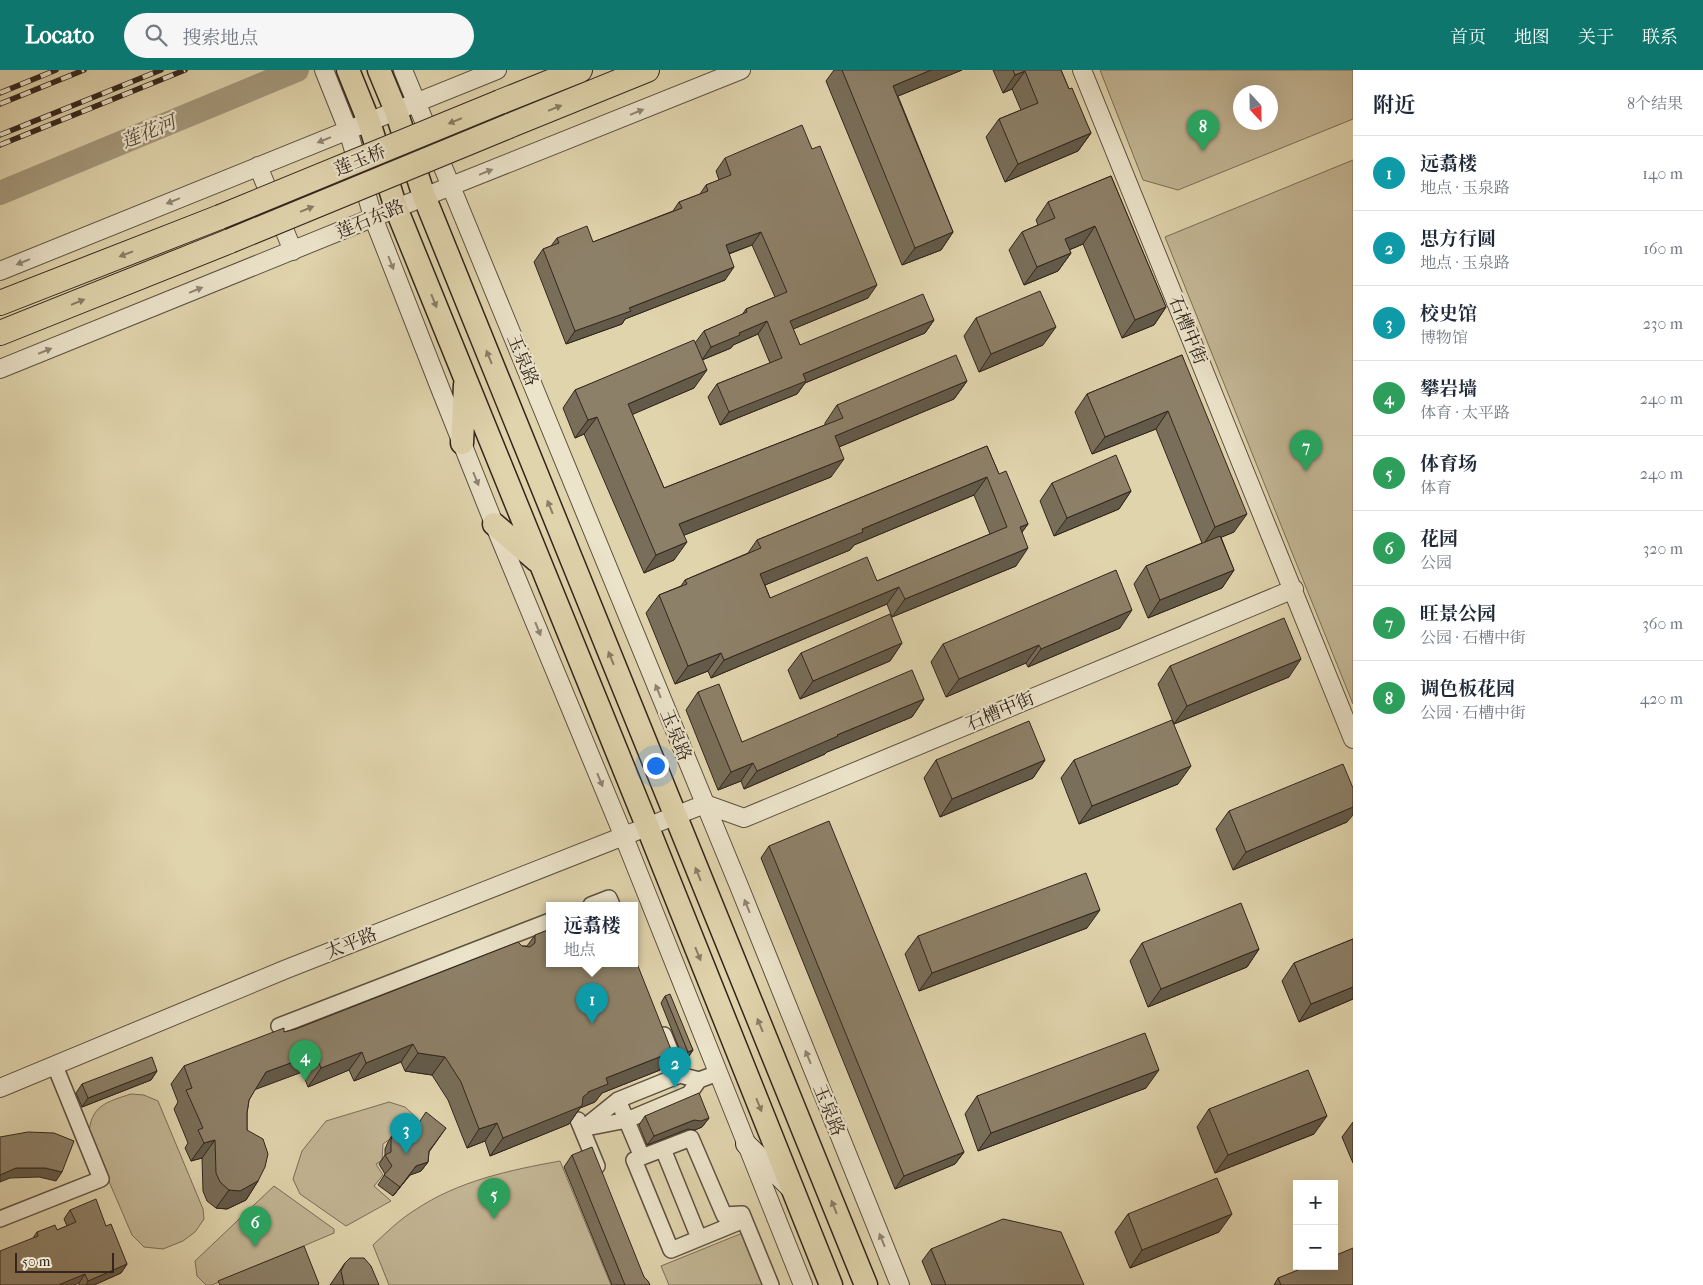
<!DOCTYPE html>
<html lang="zh">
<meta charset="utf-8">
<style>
:root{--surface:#fff;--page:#f6f6f7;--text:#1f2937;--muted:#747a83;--line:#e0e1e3;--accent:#0f766e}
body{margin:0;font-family:"IM FELL French Canon","Noto Serif SC",serif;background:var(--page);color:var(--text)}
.controls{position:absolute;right:15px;bottom:15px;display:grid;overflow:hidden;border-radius:0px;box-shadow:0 5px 20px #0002}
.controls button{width:45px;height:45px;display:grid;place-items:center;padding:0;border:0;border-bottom:1px solid var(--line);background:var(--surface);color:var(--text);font:25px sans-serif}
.compass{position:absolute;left:1233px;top:15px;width:45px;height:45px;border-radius:50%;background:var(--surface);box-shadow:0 5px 20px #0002;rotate:158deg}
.scale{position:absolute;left:15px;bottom:12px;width:99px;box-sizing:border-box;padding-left:5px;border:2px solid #33261d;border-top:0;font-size:14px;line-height:18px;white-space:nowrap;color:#33261d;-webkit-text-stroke:4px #ebe3ca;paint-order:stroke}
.you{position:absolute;left:655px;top:695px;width:18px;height:18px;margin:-12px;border:4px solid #fff;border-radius:50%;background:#1a73e8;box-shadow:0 0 0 8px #1a73e833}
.badge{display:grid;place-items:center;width:32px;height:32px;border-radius:50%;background:var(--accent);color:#fff;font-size:16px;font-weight:700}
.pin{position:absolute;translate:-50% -41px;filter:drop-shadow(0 1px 2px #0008)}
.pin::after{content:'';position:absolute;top:26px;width:18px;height:15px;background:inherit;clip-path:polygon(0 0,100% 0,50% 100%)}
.popup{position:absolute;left:546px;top:832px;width:92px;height:65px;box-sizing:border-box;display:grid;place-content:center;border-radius:0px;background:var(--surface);filter:drop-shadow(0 1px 4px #0005);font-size:16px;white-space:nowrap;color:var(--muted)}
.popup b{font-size:19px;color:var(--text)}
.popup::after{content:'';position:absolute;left:50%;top:100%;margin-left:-10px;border:10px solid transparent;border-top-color:var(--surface)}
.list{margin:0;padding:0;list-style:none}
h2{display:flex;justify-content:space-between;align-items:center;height:65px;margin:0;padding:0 20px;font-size:21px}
h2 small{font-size:16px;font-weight:400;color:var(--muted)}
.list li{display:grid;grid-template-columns:32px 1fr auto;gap:15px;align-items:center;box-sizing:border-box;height:75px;padding:0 20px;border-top:1px solid var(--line)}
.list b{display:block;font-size:19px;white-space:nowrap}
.list p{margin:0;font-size:16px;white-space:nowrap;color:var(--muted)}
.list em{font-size:16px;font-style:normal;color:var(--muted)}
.icon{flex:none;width:28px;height:28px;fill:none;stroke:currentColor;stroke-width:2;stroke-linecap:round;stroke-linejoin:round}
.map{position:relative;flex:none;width:1353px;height:1215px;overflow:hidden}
header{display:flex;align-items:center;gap:30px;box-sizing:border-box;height:70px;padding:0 25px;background:var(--accent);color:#fff}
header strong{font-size:24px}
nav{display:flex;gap:28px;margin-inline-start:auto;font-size:18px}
.search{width:350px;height:45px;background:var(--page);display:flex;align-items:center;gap:12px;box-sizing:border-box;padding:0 18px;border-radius:28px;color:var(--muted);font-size:19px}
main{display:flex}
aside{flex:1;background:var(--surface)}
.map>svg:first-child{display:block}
.green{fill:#c3b695;stroke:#7b6e59;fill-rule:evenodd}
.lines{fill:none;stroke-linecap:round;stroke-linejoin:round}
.river{stroke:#a5997c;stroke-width:24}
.minor-casing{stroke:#5e5241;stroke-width:18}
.tertiary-casing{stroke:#5e5241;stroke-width:20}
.secondary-casing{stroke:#33261d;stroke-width:22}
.primary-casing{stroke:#33261d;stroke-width:25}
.trunk-casing{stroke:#33261d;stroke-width:26}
.minor{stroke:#ebe3ca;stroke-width:15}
.tertiary{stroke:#ebe3ca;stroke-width:18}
.secondary{stroke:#ebe3ca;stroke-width:20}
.primary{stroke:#e0d4ad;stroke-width:22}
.trunk{stroke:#e0d4ad;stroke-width:24}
.rail-casing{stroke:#33261d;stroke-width:5.5}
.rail{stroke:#ebe3ca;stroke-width:4;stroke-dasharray:11;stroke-linecap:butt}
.trunk-bridge-casing{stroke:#33261d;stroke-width:26;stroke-linecap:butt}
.trunk-bridge{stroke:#e0d4ad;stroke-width:24}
.wall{fill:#796e59;stroke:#33261d;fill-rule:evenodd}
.shaded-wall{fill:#635a49;stroke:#33261d}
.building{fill:#8d8068;stroke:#33261d;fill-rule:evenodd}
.oneway{fill:#8a7d65}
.oneway2{fill:#8f8474}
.labels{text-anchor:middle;stroke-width:4.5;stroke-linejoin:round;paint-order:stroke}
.street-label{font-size:18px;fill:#33261d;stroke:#ebe3ca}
.water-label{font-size:19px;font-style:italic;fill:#55483a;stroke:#ebe3ca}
</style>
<header>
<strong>Locato</strong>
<div class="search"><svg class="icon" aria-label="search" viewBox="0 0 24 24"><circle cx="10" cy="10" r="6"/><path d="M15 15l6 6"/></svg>搜索地点</div>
<nav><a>首页</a><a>地图</a><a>关于</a><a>联系</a></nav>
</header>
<main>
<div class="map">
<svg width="1353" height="1215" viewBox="0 0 1353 1215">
<rect width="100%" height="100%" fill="#e0d4ad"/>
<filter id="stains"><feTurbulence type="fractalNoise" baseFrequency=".004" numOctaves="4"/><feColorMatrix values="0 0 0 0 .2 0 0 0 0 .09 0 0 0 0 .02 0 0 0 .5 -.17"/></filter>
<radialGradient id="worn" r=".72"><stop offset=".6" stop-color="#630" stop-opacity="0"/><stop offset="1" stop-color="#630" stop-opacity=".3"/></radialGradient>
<!-- green -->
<path class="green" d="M1100,0H1353V49L1178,120L1143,110ZM1240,22H1270V52H1240Z
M1353,90V634L1165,167Z
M131,1024L144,1025L158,1031L203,1139L204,1149L195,1162L183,1171L163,1179L144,1177L132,1165L89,1065C90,1036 106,1032 131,1024Z
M389,1032L405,1037L418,1049L383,1074L382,1090L376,1094L383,1105L374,1116L391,1131L346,1156L300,1124L293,1109L302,1081L326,1051Z
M560,1091L611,1215H389L373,1175C386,1163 400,1149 415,1140C458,1111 510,1100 560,1091Z
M274,1116L334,1159V1163L212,1215H206L197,1206L195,1191Z
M745,1162L767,1215H669L661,1196Z"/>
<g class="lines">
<!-- river -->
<path class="river" d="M0,123L297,0"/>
<defs>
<path id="minor" d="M591,835L609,828L612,835
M279,956L550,851
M664,965L680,1005
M618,1030L642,1087L634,1090L671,1180L744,1150
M578,1050L597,1096
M586,1058L627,1050L689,1024L699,1010
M582,1059L618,1030L680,1005L699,1010L718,1003
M663,1079L699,1168
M642,1087L691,1068L724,1145L742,1144L771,1215
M0,1149L101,1109L55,996"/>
<path id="tertiary" d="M324,0L348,60L373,147L440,318L499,466L624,767L803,1215
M403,0L739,816L900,1215
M1082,0L1353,669
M258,96L293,181
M0,201L497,0
M0,299L451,116L741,0
M0,1018L284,900L705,734L744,748L1294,519"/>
<path id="secondary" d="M746,1074L791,1118"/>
<path id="primary" d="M348,0L369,52L396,138L648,758L831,1215
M379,0L396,41L424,126L866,1215
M462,373L465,315
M494,454L537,491"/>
<path id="trunk" d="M500,32L580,0
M509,56L647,0
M0,233L220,147
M0,263L230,171"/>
</defs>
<!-- minor casing -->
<use href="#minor" class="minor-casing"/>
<!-- tertiary casing -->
<use href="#tertiary" class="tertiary-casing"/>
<!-- secondary casing -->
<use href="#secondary" class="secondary-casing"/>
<!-- primary casing -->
<use href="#primary" class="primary-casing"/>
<!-- trunk casing -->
<use href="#trunk" class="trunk-casing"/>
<!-- minor -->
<use href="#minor" class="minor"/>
<!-- tertiary -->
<use href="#tertiary" class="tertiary"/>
<!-- secondary -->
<use href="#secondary" class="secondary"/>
<!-- primary -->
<use href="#primary" class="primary"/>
<!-- trunk -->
<use href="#trunk" class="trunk"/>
<defs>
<path id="rail" d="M0,23L56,0
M0,34L84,0
M0,65L161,0
M0,75L185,0"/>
</defs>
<!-- rail casing -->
<use href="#rail" class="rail-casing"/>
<!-- rail -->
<use href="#rail" class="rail"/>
<defs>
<path id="trunk-bridge" d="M220,147L500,32
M230,171L509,56"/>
</defs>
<!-- trunk-bridge casing -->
<use href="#trunk-bridge" class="trunk-bridge-casing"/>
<!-- trunk-bridge -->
<use href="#trunk-bridge" class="trunk-bridge"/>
</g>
<!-- wall -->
<path class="wall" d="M834,0H962L898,26L953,162L941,180L902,195L826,11Z
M993,0H1061L1069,19L1091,63L1078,81L1005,112L986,67L999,49L1021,40L1012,19L1003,23Z
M725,88L868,228L793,259L800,275L934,250L925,263L805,313L797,324L720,355L708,327L717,314L770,293L758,264L733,275L731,278L702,290L694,318L632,344L664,418L825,355V353L837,335L967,311L954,329L839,377L831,407L684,465L674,490L644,503L584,364L575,368L563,338L575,320L695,273L704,261L742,245L746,239L775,227L752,175L729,184L725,210L625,249L622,254L566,274L534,192L543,179L551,176L557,168L593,172L673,141L679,132L700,124L706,115L719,110L716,101Z
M1111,106L1166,237L1154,255L1122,268L1083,174L1069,180L1071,183L1058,201L1024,215L1009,180L1022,162L1038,155L1036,150L1048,132Z
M976,248L1043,275L979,302L964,266Z
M1182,285L1234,462L1221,467L1234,500L1222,518L1148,548L1134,514L1146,496L1202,473L1156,359L1092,384L1075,342L1087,324Z
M987,376L999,404L1028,454L1022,462L1016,496L892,547L887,534L711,608L708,601L675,614L646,543L659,525L681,516L685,510L748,483L757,470ZM974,425L990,464L877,511L770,528L765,515L850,480L854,475Z
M1052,413L1131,421L1119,439L1054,466L1040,431Z
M1120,558L1028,597L1026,593L946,627L931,592L943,574Z
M902,573L890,591L800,629L788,600L801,583Z
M1170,596L1289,607L1174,654L1158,614Z
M698,622L742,672L924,629L912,647L827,682L825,684L744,719L741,711L718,720L686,640Z
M936,690H1045L1033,708L940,747L924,708Z
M1074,690L1178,714L1079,754L1061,708Z
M1229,741L1347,752L1233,800L1216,759Z
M769,776L964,1082L955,1094L895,1119L761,788Z
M1087,858L919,921L905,884L918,866Z
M535,865L660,1000L602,1023L595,1032L580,1038L569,1054L490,1086L485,1071L467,1078L448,1030L432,1005L405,1001L401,992L354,1011L349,1000L308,1017L302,1002L255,1019L249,1030L247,1043V1060L258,1111L246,1130L227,1139L216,1138L207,1131L203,1121L202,1088L191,1091L185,1078L188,1073L174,1039L178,1032L171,1014L184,996L284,962L296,959L522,876H527Z
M1353,869V929L1299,952L1282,911L1294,893Z
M1142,873L1259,879L1247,897L1148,937L1130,891Z
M665,926L693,980L689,986L683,988L661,933Z
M157,1001L151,1010L82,1037L76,1023L82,1014Z
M1146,1018L978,1081L965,1044L977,1026Z
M1209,1039L1314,1064L1215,1103L1197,1057Z
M645,1046L709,1048L702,1057L695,1060L688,1059L647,1075L639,1055Z
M1353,1052V1093L1342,1067Z
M408,1054L446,1058L429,1082L428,1092L421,1101L410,1105L393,1126L378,1115L385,1104L379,1094L385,1085V1079L388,1072L394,1062L404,1059Z
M572,1085L644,1207L650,1215H612L564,1097Z
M70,1140L106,1156L127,1194L121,1203L94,1215H79V1213L33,1168L37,1162L57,1160L67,1156L64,1149Z
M1128,1144L1219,1162L1130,1198L1115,1162Z
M931,1179L1084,1215H932L922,1191Z
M345,1193L379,1215H330Z
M1278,1208L1353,1215H1274Z"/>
<!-- shaded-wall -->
<path class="shaded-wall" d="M931,0H962L881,33L893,16Z
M1025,1L1012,19L1003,23L1015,5Z
M1091,63L1078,81L1005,112L1018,94Z
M1095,156L1083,174L1052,187L1065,169Z
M761,162L752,175L717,188L726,175Z
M953,162L941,180L902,195L915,178Z
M1071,183L1058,201L1024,215L1037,197Z
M734,197L725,210L625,249L622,254L566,274L575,261L629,238Z
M877,215L868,228L781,264L790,251Z
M1166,237L1154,255L1122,268L1135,250Z
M934,250L925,263L805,313L797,324L720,355L729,342L803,304Z
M767,251L758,264L733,275L731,278L702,290L711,277L739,263Z
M1056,257L1043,275L979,302L991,284Z
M707,300L694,318L615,352L628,334Z
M967,311L954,329L822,384L835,366Z
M1168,341L1156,359L1092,384L1105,367Z
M597,347L584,364L575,368L588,350Z
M844,389L831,407L667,472L679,454Z
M987,407L974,425L854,475L850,480L748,522L760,504L862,459Z
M1131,421L1119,439L1054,466L1067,448Z
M1247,444L1234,462L1203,475L1215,457Z
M1028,454L1015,472L1020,457Z
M687,472L674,490L644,503L656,485Z
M1028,478L1016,496L892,547L905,529Z
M1234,500L1222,518L1148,548L1160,530Z
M899,517L887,534L711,608L724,590Z
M1132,540L1120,558L1028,597L1041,579Z
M902,573L890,591L800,629L813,611Z
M1039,575L1026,593L946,627L959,609Z
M721,583L708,601L675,614L688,596Z
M1301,589L1289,607L1174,654L1187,636Z
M924,629L912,647L827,682L825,684L744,719L757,701L837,665Z
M1045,690L1033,708L940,747L952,729Z
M753,693L741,711L718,720L731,702Z
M1191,696L1178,714L1079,754L1092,736Z
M1353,737V745L1347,752L1233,800L1246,782Z
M1100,840L1087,858L919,921L932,903Z
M1259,879L1247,897L1148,937L1161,919Z
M1353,917V929L1299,952L1311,934Z
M413,974L401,992L354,1011L366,993Z
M693,980L689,986L683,988L688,982Z
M362,982L349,1000L308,1017L321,998Z
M672,982L660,1000L602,1023L595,1032L580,1038L569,1054L490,1086L503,1068L583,1027L588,1022L606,1008Z
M418,983L445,987L432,1005L405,1001Z
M315,984L302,1002L254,1020L266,1002Z
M1159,1000L1146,1018L978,1081L991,1063Z
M157,1001L151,1010L82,1037L88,1028Z
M1327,1046L1314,1064L1215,1103L1228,1085Z
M709,1048L702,1057L695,1060L688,1059L647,1075L654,1066L694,1050Z
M497,1053L485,1071L467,1078L479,1059Z
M215,1070L202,1088L191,1091L204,1073Z
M964,1082L955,1094L895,1119L904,1106Z
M428,1092L421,1101L410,1105L393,1126L416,1096Z
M16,1098H45L62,1102L56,1111L39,1107L10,1108L0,1112V1105Z
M258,1111L246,1130L227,1139L216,1138L229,1120Z
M1232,1144L1219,1162L1130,1198L1142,1180Z
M127,1194L121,1203L94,1215H86L88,1211Z
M85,1204L79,1213L74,1215H58Z"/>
<!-- building -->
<path class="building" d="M842,0H931L893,16L953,162L915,178Z
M1013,0H1061L1069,19L1072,18L1091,63L1018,94L999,49L1038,33L1025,1L1015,5Z
M802,55L812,79L820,76L877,215L790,251L800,275L923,224L934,250L803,304L806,311L729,342L717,314L782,288L767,251L739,263L740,265L711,277L704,261L747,242L746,239L787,222L761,162L726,175L734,197L629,238L631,241L575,261L543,179L559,173L557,168L587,156L593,172L682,138L679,132L708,121L706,115L731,105L725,88Z
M1111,106L1166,237L1135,250L1095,156L1065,169L1071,183L1037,197L1022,162L1055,148L1048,132Z
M1040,221L1056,257L991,284L976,248Z
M694,270L707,300L628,334L664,418L843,348L837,335L956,285L967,311L835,366L844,389L679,454L687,472L656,485L597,347L588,350L575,320Z
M1182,285L1247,444L1215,457L1168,341L1105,367L1087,324Z
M987,376L999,404L1006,401L1028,454L1020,457L1028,478L905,529L899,517L724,590L721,583L688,596L659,525L687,514L685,510L761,478L757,470ZM987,407L1007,457L877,511L867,487L770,528L760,504L863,462L862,459Z
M1116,385L1131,421L1067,448L1052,413Z
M1220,466L1234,500L1160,530L1146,496Z
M1116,500L1132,540L1041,579L1039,575L959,609L943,574Z
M890,544L902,573L813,611L801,583Z
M1284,548L1301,589L1187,636L1170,596Z
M912,600L924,629L837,665L838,666L757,701L753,693L731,702L698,622L719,614L742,672Z
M1172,650L1191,696L1092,736L1074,690Z
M1029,651L1045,690L952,729L936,690Z
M1343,694L1353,718V737L1246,782L1229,741Z
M829,751L964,1082L904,1106L769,776Z
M1086,803L1100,840L932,903L918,866Z
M1241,833L1259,879L1161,919L1142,873Z
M550,859V893H634V886L672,982L606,1008L608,1014L588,1022V1023L583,1027L582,1036L503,1068L497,1053L479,1059L461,1012L445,987L418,983L413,974L366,993L362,982L321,998L315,984L266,1002L249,1030L247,1043V1060L263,1069L268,1084L265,1097L258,1111L240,1121L229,1120L220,1112L216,1103L215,1070L204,1073L198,1060L203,1058L186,1020L192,1018L184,996L284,958V962L296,959L518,872L522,876L530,877L535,873V865Z
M1353,869V917L1311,934L1294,893Z
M670,924L693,980L688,982L665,926Z
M1145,963L1159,1000L991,1063L977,1026Z
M152,987L157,1001L88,1028L82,1014Z
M1308,1000L1327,1046L1228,1085L1209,1039Z
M699,1023L709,1048L701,1051L694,1050L654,1066L645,1046Z
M426,1042L446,1058L429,1081L428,1092L416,1096L400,1117L384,1105L392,1096L385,1085L391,1082V1070L394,1062L407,1058L408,1054H418Z
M28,1062L54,1063L74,1071L62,1102L45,1098H16L0,1105V1067Z
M592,1077L644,1207L648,1211L650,1215H625L572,1085Z
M1217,1108L1232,1144L1142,1180L1128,1144Z
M96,1129L106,1156L111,1154L127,1194L88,1211L85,1204L58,1215H0V1181L38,1166L37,1162L55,1155L57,1160L76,1152L70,1140Z
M1003,1149L1061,1162L1084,1215H946L931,1179Z
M304,1176L319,1214L317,1215H220L218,1211Z
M1353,1178V1215H1281L1278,1208L1308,1196H1334V1186Z
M350,1188H364L371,1196L379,1215H344L341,1201L345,1193Z"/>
<!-- one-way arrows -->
<defs><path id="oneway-solid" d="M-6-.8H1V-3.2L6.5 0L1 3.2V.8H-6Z" transform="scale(1.25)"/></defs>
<g class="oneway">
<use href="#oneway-solid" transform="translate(555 38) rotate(-22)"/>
<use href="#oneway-solid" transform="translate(455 51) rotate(158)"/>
<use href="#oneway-solid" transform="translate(307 139) rotate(-22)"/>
<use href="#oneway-solid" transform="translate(126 184) rotate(159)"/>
<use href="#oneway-solid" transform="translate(434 231) rotate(68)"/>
<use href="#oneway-solid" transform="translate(78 232) rotate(-22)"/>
<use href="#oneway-solid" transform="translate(489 287) rotate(-112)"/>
<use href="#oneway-solid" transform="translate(550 437) rotate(-112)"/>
<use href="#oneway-solid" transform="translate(611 588) rotate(-112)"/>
<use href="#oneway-solid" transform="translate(698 804) rotate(-112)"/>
<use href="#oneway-solid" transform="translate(698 884) rotate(68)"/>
<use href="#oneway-solid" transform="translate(760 955) rotate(-112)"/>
<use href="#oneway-solid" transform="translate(759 1035) rotate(68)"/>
<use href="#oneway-solid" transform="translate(834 1137) rotate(-112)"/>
</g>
<g class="oneway2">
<use href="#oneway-solid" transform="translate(637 42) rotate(-22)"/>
<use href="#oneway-solid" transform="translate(324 70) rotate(158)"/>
<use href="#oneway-solid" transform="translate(486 102) rotate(-22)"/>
<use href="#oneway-solid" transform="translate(173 131) rotate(158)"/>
<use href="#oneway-solid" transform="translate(23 192) rotate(158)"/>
<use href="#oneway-solid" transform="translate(391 193) rotate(69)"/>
<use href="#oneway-solid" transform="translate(196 220) rotate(-22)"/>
<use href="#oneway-solid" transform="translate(45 281) rotate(-22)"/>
<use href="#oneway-solid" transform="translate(476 409) rotate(68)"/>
<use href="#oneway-solid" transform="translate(538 559) rotate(68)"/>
<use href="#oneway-solid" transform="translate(658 621) rotate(-112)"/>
<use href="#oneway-solid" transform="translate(600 710) rotate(68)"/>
<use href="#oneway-solid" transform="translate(747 836) rotate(-112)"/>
<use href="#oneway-solid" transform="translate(808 987) rotate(-112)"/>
<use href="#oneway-solid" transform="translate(882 1170) rotate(-112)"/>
</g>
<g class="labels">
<!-- street labels -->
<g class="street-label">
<text transform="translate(360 90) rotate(-22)" y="6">莲玉桥</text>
<text transform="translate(370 149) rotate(-23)" y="6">莲石东路</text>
<text transform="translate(1188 260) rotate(68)" y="6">石槽中街</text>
<text transform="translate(523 290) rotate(68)" y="6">玉泉路</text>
<text transform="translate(1000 641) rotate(-23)" y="6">石槽中街</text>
<text transform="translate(676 665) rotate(68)" y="6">玉泉路</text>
<text transform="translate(351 873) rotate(-22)" y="6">太平路</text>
<text transform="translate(829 1040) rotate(68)" y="6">玉泉路</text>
</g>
<!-- water labels -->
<g class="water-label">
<text transform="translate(148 61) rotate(-22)" y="7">莲花河</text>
</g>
</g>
<rect width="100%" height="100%" filter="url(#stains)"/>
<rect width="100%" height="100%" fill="url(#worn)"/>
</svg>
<div class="controls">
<button>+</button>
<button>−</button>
</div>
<svg class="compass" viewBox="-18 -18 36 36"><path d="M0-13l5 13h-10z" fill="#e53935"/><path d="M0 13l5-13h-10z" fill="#747a83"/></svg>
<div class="scale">50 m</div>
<div class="you"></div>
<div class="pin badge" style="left:592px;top:954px;background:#0f9aa8">1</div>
<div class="popup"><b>远翥楼</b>地点</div>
<div class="pin badge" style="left:675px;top:1018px;background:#0f9aa8">2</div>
<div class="pin badge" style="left:406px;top:1084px;background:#0f9aa8">3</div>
<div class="pin badge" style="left:305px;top:1011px;background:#2e9e5b">4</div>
<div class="pin badge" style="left:494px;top:1149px;background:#2e9e5b">5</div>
<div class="pin badge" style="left:255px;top:1177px;background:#2e9e5b">6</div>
<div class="pin badge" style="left:1306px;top:401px;background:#2e9e5b">7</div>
<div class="pin badge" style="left:1203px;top:81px;background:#2e9e5b">8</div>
</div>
<aside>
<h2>附近<small>8个结果</small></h2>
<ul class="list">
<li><span class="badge" style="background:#0f9aa8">1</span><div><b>远翥楼</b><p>地点 · 玉泉路</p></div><em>140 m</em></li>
<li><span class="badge" style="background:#0f9aa8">2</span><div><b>思方行圆</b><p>地点 · 玉泉路</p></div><em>160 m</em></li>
<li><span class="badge" style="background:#0f9aa8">3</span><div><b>校史馆</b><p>博物馆</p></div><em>230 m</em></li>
<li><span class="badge" style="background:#2e9e5b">4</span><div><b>攀岩墙</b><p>体育 · 太平路</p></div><em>240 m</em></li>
<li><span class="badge" style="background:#2e9e5b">5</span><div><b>体育场</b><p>体育</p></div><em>240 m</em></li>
<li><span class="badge" style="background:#2e9e5b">6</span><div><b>花园</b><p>公园</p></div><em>320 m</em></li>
<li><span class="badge" style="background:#2e9e5b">7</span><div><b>旺景公园</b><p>公园 · 石槽中街</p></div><em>360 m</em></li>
<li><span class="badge" style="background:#2e9e5b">8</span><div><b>调色板花园</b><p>公园 · 石槽中街</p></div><em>420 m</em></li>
</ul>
</aside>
</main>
